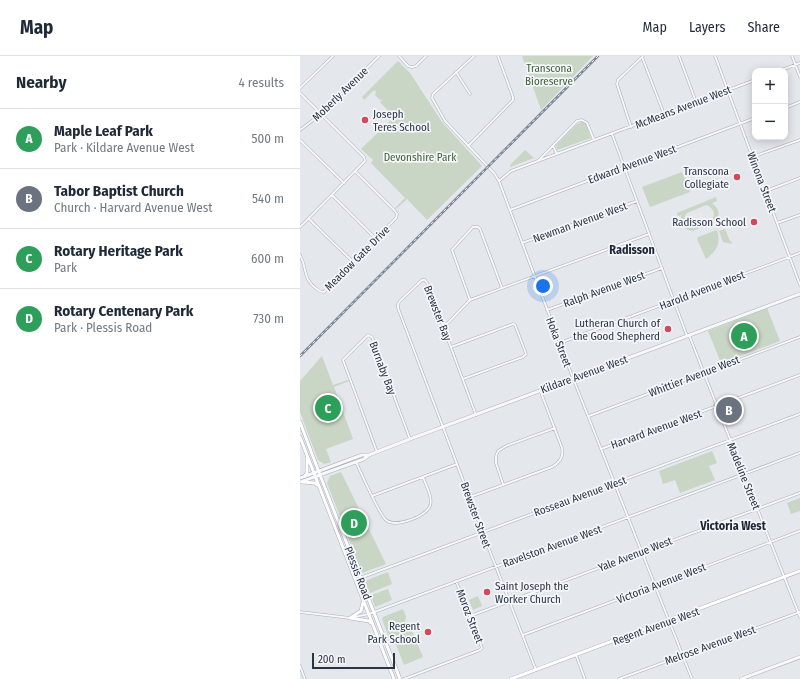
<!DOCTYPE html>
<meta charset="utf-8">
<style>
:root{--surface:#fff;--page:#f2f2f3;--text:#1f2937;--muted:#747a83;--line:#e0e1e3;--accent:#111827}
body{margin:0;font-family:"Fira Sans Condensed",sans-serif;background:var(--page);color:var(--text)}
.controls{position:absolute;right:12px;top:12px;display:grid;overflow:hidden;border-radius:8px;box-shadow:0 2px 10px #0003}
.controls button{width:36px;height:36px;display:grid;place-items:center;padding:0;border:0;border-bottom:1px solid var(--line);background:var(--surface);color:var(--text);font:20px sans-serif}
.scale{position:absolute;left:12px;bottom:10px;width:83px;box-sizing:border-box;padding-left:4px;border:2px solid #2b3445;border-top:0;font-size:11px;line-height:14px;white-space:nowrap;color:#2b3445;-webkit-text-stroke:3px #f4f6f9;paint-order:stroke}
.you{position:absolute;left:243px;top:230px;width:14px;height:14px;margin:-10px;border:3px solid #fff;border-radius:50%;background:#1a73e8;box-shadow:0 0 0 6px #1a73e833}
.badge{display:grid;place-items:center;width:26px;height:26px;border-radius:50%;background:var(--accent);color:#fff;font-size:13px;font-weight:700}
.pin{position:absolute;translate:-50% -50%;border:2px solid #fff;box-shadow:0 1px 4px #0006}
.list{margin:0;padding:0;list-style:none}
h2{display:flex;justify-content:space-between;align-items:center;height:52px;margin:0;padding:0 16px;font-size:17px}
h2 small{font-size:13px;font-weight:400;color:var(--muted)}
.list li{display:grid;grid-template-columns:26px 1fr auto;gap:12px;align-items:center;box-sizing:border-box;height:60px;padding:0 16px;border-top:1px solid var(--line)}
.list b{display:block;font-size:15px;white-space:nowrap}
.list p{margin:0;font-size:13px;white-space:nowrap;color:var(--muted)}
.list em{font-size:13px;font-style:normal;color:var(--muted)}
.map{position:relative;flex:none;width:500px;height:623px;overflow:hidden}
header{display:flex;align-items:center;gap:24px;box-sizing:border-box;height:56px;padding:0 20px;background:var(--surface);border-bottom:1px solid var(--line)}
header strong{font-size:19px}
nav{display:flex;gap:22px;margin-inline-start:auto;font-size:14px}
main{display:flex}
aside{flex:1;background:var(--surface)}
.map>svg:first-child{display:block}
.green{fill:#c9d6c5;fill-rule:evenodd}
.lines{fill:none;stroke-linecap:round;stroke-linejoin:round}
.minor-casing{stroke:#a9aeb7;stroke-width:3}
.tertiary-casing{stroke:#a9aeb7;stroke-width:4}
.secondary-casing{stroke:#a9aeb7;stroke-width:4}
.minor{stroke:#f7f8fa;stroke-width:2}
.tertiary{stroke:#f7f8fa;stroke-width:3}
.secondary{stroke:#fff;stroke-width:3}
.rail-casing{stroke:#7d8696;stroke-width:2.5}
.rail{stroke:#f4f6f9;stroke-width:1;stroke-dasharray:3;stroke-linecap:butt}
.poi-dot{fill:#d1495b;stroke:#f4f6f9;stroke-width:1.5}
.labels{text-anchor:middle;stroke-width:3.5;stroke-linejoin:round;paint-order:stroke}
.park-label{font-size:11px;fill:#3f6138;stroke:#f4f6f9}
.street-label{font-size:11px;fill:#2b3445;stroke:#f4f6f9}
.poi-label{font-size:11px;fill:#2b3445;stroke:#f4f6f9;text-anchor:end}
.neighbourhood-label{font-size:12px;font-weight:bold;fill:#1d2536;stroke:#f4f6f9}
</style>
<header>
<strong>Map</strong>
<nav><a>Map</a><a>Layers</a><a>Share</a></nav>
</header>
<main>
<aside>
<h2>Nearby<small>4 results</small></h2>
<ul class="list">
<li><span class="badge" style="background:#2e9e5b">A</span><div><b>Maple Leaf Park</b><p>Park · Kildare Avenue West</p></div><em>500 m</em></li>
<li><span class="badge" style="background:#6b7280">B</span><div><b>Tabor Baptist Church</b><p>Church · Harvard Avenue West</p></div><em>540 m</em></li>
<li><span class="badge" style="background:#2e9e5b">C</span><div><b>Rotary Heritage Park</b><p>Park</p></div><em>600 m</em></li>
<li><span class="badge" style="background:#2e9e5b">D</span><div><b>Rotary Centenary Park</b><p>Park · Plessis Road</p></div><em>730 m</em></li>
</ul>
</aside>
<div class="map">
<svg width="500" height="623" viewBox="0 0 500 623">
<rect width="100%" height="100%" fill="#e4e7ec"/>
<!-- green -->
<path class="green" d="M222,0H293L241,54Z
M98,5L110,17L142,66L182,110L127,164L107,143L96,153L95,152L105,142L71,107L73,104L61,93L94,61L80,46L83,43L80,44L75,39L76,36L74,34L64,44L62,41Z
M282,66L286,68L291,82L257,94L256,89L277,68Z
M225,94L234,102L210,111V109Z
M382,116L390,136L350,151L342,131Z
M416,141L417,145L412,147C431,163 404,170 393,175C384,174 379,168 381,159L378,160L377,157ZM406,149L409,150C413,153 416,158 412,164L392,171L387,169C384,165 383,162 387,157Z
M425,173L430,185H431L432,188L423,186L419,175Z
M417,174C421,187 417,195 406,203L397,183L398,181Z
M467,252L480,285L421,307L408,275Z
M22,300L33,329L48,324L49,325L34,331L53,383L26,393L31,406L24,408L18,404L0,356V325Z
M412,395L417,407L409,410L415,424L380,437L375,424L363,428L359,415Z
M41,416L86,508L62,517L27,427L30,420Z
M500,442V455L491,458L487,447Z
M88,516L92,528L70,537L65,525Z
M88,533L92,544L75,551L71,539Z
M178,540L182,550L173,554L169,544Z
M103,553L106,561L105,567L108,566L123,601L104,609L93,581L89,582L82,563L83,561Z"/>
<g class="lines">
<defs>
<path id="minor" d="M99,0L108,10L112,11L116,10L126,0
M174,0L133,38L132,42L145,65L194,117L199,125L271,317L392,623
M379,0L396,46
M415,0L500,229
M492,0L500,21
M342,1L364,58
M479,15L500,7
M156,16L170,38
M0,32L33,0
M0,37L64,101L65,105L0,171
M485,52L500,46
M331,71L317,28L318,24L343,0
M0,74L21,58L79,0
M312,78L387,280
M0,84L44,127
M168,90L213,44V41L198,0
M253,90L257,98
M452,101L500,84
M239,104L277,65L282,64L287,67L294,84
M199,125L211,115L455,24
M466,135L500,122
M32,139L76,183
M210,154L455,62
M9,163L53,206
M477,167L500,159
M222,187L337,145
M0,199C5,208 4,214 7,221C9,227 18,236 24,236L96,162L97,158L95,155L56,116
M170,244L152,194L173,171H178L180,173L202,232
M247,254L362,212
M144,271L170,244L349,178
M389,279L500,561
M260,287L500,197
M151,291L213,268L215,269L225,295L226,298L223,301L163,323
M176,359L127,227L125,224H122L100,245L98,248V252L189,493L236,614
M289,360L500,281
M301,393L500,319
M77,396L43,304L68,279L72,281L110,383
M56,406C61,417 79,458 86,464C95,472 126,461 130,450C133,441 126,430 123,421
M203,428L196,407V400L198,395L206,390L255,372
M72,440L157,408
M170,441L252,411C259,407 264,401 262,392L240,334
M60,522L500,358
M0,556L50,562L69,558L500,397
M170,560L500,437
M223,579L500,475
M276,599L285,623
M0,610L5,623
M104,623L180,594L182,592L156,525
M319,623L500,556"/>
<path id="tertiary" d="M0,422L62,399H68
M0,426L64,403L69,399L110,383L500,238
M441,623L500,601"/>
<path id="secondary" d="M0,366L20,419L100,623
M0,381L94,623
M5,420L7,417V402
M2,426L15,427L17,429
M50,562L69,565L71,567
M50,562L61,555L63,546
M211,623L500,515"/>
</defs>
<!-- minor casing -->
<use href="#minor" class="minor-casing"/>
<!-- tertiary casing -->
<use href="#tertiary" class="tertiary-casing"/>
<!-- secondary casing -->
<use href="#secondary" class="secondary-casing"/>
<!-- minor -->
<use href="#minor" class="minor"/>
<!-- tertiary -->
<use href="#tertiary" class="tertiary"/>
<!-- secondary -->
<use href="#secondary" class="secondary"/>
<defs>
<path id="rail" d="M0,300L298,0"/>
</defs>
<!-- rail casing -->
<use href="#rail" class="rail-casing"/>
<!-- rail -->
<use href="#rail" class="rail"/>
</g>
<!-- markers -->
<g class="poi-dot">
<circle cx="65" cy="64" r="4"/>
<circle cx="437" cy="121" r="4"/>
<circle cx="454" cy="166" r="4"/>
<circle cx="368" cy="273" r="4"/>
<circle cx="187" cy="536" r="4"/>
<circle cx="128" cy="576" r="4"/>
</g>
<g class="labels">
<!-- park labels -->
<g class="park-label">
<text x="249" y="16">Transcona<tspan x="249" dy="13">Bioreserve</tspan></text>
<text x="120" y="105">Devonshire Park</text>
</g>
<!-- street labels -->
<g class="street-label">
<text transform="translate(40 38) rotate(-44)" y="4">Moberly Avenue</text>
<text transform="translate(383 51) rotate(-21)" y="4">McMeans Avenue West</text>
<text transform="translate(332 108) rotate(-20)" y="4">Edward Avenue West</text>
<text transform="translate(462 126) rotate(69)" y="4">Winona Street</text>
<text transform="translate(280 166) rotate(-20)" y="4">Newman Avenue West</text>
<text transform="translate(57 202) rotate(-45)" y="4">Meadow Gate Drive</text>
<text transform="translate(304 233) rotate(-20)" y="4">Ralph Avenue West</text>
<text transform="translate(402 234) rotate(-21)" y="4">Harold Avenue West</text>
<text transform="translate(138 257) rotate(69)" y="4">Brewster Bay</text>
<text transform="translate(259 286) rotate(69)" y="4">Hoka Street</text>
<text transform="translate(83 312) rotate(69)" y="4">Burnaby Bay</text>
<text transform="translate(284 318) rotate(-20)" y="4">Kildare Avenue West</text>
<text transform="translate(394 320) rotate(-21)" y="4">Whittier Avenue West</text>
<text transform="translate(356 373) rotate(-20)" y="4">Harvard Avenue West</text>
<text transform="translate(444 420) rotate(68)" y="4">Madeline Street</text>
<text transform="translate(280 440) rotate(-20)" y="4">Rosseau Avenue West</text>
<text transform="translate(176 459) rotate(70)" y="4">Brewster Street</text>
<text transform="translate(252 490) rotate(-20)" y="4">Ravelston Avenue West</text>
<text transform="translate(335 498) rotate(-21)" y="4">Yale Avenue West</text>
<text transform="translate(58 517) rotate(69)" y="4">Plessis Road</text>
<text transform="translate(361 527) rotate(-21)" y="4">Victoria Avenue West</text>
<text transform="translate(170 560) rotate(69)" y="4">Moroz Street</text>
<text transform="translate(356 570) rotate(-20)" y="4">Regent Avenue West</text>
<text transform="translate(410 589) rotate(-20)" y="4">Melrose Avenue West</text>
</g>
<!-- poi labels -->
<g class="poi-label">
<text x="73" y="62" text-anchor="start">Joseph<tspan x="73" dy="13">Teres School</tspan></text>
<text x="429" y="119">Transcona<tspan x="429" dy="13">Collegiate</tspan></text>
<text x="446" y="170">Radisson School</text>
<text x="360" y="271">Lutheran Church of<tspan x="360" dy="13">the Good Shepherd</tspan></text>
<text x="195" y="534" text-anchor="start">Saint Joseph the<tspan x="195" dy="13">Worker Church</tspan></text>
<text x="120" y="574">Regent<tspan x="120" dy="13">Park School</tspan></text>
</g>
<!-- neighbourhood labels -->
<g class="neighbourhood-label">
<text x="332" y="198">Radisson</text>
<text x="433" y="474">Victoria West</text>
</g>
</g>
</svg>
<div class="controls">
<button>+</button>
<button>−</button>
</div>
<div class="scale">200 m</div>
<div class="you"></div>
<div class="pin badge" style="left:444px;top:280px;background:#2e9e5b">A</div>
<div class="pin badge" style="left:429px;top:354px;background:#6b7280">B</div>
<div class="pin badge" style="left:28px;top:352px;background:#2e9e5b">C</div>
<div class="pin badge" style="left:54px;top:467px;background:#2e9e5b">D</div>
</div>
</main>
